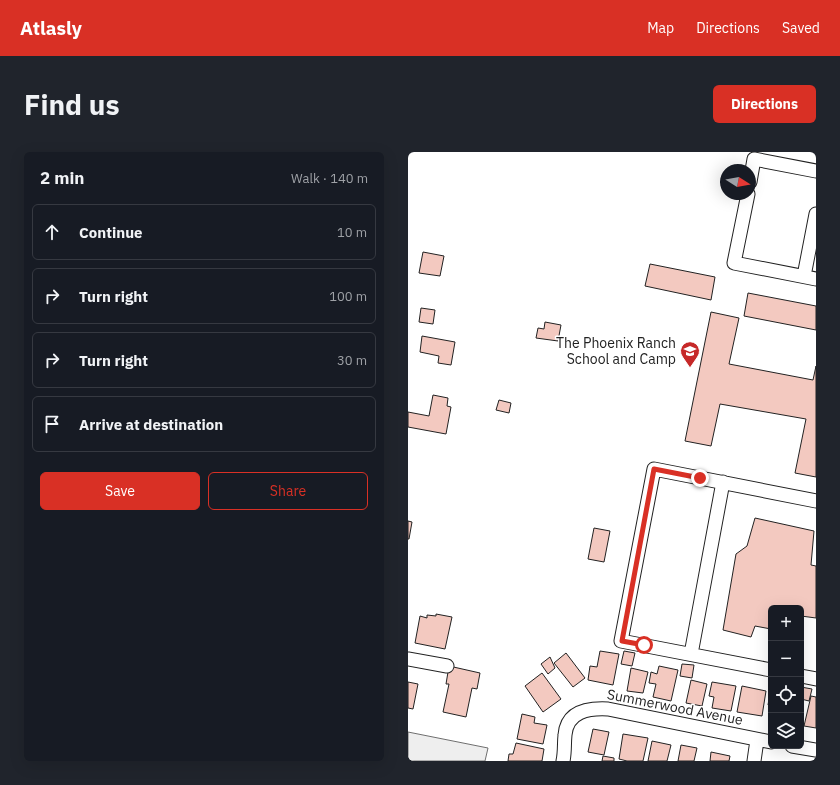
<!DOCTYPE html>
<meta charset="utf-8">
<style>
:root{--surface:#171b24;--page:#20242c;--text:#f1f3f6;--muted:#9ea1a6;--line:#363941;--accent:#d93025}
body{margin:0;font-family:"IBM Plex Sans",sans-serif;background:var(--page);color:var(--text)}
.controls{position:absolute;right:12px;bottom:12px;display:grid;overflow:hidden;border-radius:6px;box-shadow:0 4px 16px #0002}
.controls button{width:36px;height:36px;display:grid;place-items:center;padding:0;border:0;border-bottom:1px solid var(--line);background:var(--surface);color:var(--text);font:20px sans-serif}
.compass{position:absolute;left:312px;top:12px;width:36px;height:36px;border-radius:50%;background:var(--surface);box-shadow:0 4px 16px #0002;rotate:101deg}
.stop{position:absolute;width:12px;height:12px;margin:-9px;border:3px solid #d93025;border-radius:50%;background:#fff}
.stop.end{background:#d93025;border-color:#fff;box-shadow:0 1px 4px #0008}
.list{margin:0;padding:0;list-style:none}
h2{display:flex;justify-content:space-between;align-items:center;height:52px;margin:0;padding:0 16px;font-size:17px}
h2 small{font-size:13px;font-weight:400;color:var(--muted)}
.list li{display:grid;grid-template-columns:26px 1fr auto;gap:12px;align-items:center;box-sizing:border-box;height:56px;margin:0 8px 8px;padding:0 8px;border:1px solid var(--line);border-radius:6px}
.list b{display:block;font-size:15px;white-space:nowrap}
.list em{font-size:13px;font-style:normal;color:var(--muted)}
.actions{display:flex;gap:8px;padding:12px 16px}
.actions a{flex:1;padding:9px 0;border:1px solid var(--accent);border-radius:6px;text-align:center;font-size:14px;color:var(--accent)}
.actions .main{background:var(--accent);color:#fff}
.icon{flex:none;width:22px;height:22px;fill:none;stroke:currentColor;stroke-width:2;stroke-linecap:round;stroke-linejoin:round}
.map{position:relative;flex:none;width:408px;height:609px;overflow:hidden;border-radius:6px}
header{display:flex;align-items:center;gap:24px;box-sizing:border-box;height:56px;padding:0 20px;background:var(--accent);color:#fff}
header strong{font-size:19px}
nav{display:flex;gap:22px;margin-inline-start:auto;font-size:14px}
.intro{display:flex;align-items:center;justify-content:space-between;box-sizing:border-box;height:96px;padding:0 24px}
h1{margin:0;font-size:28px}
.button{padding:10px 18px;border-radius:6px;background:var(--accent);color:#fff;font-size:14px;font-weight:700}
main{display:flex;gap:24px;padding:0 24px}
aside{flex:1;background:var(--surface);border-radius:6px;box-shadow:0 4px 16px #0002}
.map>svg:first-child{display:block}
.green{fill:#eee;stroke:#6f6f6f}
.building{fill:#f3c9c0;stroke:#222}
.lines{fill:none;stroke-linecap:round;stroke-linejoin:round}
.minor-casing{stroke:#222;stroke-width:15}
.minor{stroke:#fff;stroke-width:13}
.route{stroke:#d93025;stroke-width:5}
.labels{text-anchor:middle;stroke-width:3;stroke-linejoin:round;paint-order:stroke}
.poi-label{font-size:14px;fill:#222;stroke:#fff;text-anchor:end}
.street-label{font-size:14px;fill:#222;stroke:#fff}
</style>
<header>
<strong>Atlasly</strong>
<nav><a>Map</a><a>Directions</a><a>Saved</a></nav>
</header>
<div class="intro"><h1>Find us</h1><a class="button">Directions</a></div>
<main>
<aside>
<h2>2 min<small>Walk · 140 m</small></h2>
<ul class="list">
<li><svg class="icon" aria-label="ahead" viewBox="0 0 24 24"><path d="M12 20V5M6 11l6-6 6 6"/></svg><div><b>Continue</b></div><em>10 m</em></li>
<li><svg class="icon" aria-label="right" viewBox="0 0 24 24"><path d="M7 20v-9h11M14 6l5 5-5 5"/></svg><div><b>Turn right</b></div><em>100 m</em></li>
<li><svg class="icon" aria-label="right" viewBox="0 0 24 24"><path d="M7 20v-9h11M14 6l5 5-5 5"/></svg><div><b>Turn right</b></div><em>30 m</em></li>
<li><svg class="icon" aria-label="arrive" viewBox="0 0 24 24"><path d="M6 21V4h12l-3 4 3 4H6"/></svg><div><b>Arrive at destination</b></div></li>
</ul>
<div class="actions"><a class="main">Save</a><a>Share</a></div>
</aside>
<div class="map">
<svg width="408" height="609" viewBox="0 0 408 609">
<rect width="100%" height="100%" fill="#fff"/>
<!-- green -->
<path class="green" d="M0,580L80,596L77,609H0Z"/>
<!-- building -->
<path class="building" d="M15,100L36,104L32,124L11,121Z
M242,112L307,125L303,148L237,134Z
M340,141L408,154V178L336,164Z
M13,156L27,158L25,172L11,170Z
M303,160L331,166L321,212L405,228L408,214V325L387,321L398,267L312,252L303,294L277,289Z
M137,170L153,173L150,189L128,186L130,176L136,177Z
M14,184L47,190L43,213L30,211L31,204L12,200Z
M25,243L40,246L39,254L43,255L38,282L0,275V260L21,264Z
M91,248L103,251L101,261L88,258Z
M347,366L406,379L403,413L408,414V466L393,464V456H363V477L347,474L343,485L315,478L328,402L339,394Z
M0,369L4,370L1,387H0Z
M186,376L202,379L196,410L180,407Z
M28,462L44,465L37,497L7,491L12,464L19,466V463L28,464Z
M192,499L211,502L205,533L180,528L182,514L189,515Z
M216,499L227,501L224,514L213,512Z
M158,501L177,526L165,535L146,511Z
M142,505L147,516L140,522L133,512Z
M274,512L286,513L284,526L272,524Z
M41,514L72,521L69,537L64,536L58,565L35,560L41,532H38Z
M251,514L270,518L263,549L245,545L248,532L241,531L243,520L249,522Z
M223,516L240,520L235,541L219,539Z
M134,521L153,547L135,560L117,534Z
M283,528L299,532L294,554L278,551Z
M0,530L10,532L5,557L0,556Z
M304,530L328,534L323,559L304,556L306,545L301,544Z
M334,534L358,539L354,564L329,560Z
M393,535L404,537L401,549L393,547Z
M362,541H363V553H360Z
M403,544L408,545V576L396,574Z
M114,562L127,565L126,571L139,573L135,592L109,587Z
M185,577L201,580L196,603L180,600Z
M215,582L240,586L235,609H219L211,607Z
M244,589L263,593L259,609H240Z
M108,591L136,597L134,609H100L101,602H105Z
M273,593L289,596L286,609H270Z
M303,600L322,604L321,609H302Z
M195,604L206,606V609H194Z"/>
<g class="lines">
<defs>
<path id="minor" d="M342,30L346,7L408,19
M340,42L326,111L408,127
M396,124L408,62
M283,502L315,330
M0,507L39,514
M363,518L213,489L246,317L408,349
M393,524L408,527
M384,594L408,598
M155,609C157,600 156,592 157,583C159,559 181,556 200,557L363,590
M346,609L349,588"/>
</defs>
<!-- minor casing -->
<use href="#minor" class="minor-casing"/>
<!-- minor -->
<use href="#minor" class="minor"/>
</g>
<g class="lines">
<!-- route -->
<path class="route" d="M236,493L214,489L246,317L292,326"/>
</g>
<!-- icons -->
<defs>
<symbol id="school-pin" viewBox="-11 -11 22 30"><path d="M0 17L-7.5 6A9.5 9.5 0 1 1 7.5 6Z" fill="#c62828" stroke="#fff"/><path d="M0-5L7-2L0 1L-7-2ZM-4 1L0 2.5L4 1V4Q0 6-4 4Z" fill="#fff"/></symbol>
</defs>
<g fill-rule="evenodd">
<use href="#school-pin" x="271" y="188" width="22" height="30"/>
</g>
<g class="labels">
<!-- poi labels -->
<g class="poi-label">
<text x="268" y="196">The Phoenix Ranch<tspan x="268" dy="16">School and Camp</tspan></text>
</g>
<!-- street labels -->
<g class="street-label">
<text transform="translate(267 555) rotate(11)" y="5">Summerwood Avenue</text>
</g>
</g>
</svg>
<div class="controls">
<button>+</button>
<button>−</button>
<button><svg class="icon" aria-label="locate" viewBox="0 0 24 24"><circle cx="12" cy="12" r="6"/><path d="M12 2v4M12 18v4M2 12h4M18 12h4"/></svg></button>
<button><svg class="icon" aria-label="layers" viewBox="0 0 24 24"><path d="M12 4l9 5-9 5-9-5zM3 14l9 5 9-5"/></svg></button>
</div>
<svg class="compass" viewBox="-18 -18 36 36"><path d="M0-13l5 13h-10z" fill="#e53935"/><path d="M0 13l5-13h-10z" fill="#9ea1a6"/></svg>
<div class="stop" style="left:236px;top:493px"></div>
<div class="stop end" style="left:292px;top:326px"></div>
</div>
</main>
